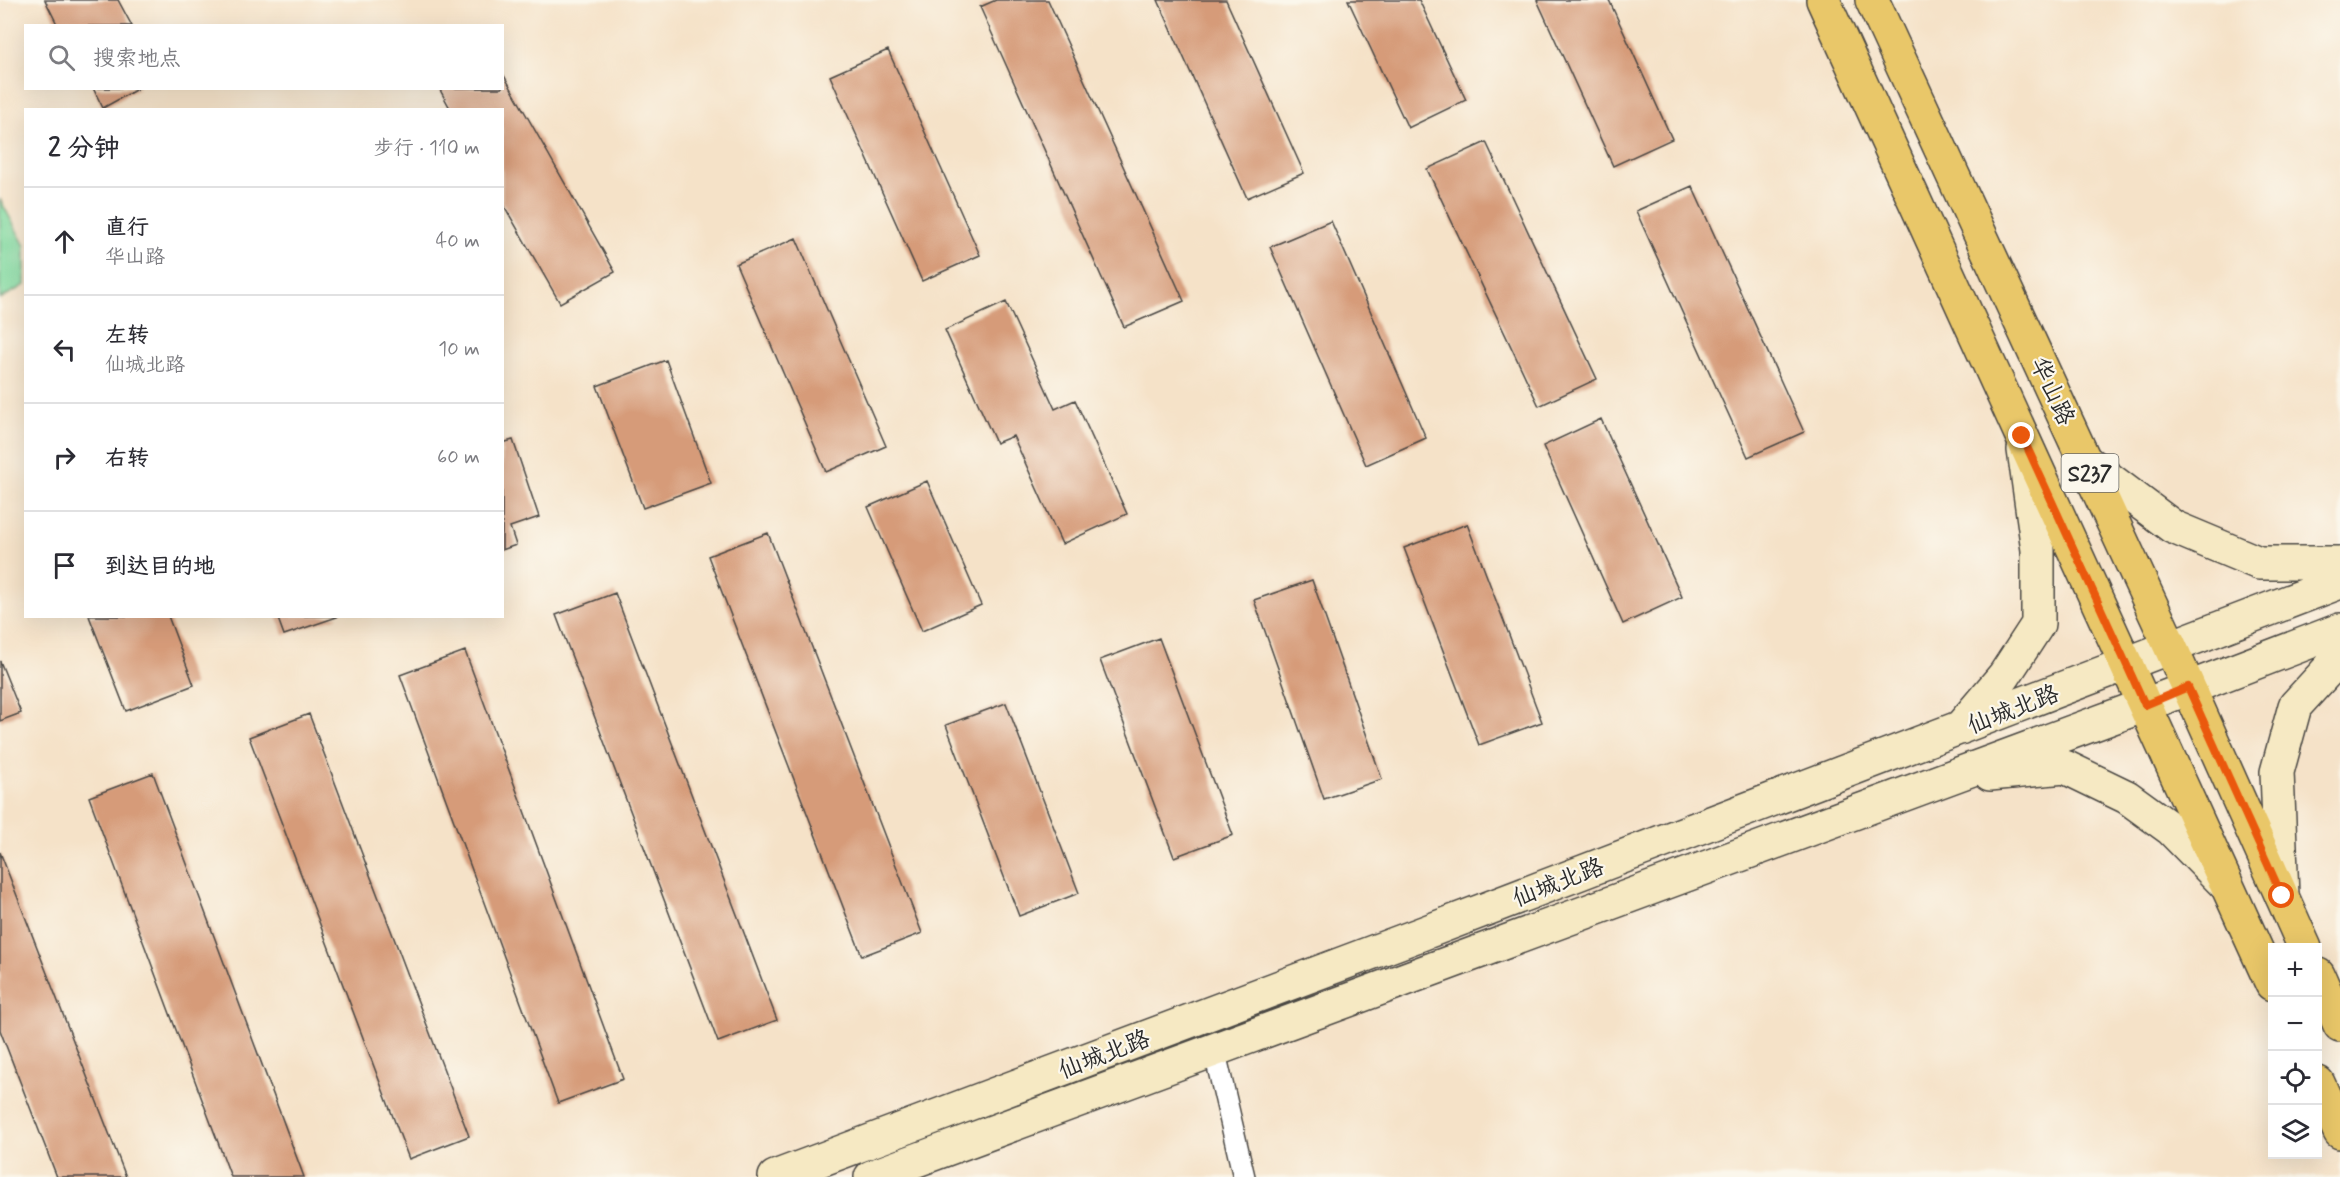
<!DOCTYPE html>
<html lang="zh">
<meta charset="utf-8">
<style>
:root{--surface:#fff;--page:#f7f7f7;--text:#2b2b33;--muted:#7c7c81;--line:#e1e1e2}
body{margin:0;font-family:Mynerve,"LXGW WenKai TC",sans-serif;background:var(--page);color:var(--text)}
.controls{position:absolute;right:18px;bottom:18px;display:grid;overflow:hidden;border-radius:0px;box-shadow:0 6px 24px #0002}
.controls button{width:54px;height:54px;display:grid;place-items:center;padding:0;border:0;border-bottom:2px solid var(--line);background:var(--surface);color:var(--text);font:30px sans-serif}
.stop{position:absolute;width:18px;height:18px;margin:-14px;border:4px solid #ea580c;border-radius:50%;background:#fff}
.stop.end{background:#ea580c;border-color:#fff;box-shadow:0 2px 6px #0008}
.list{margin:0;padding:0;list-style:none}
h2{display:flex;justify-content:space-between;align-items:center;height:78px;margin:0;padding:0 24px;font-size:26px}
h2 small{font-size:20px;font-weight:400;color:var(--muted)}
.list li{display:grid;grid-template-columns:39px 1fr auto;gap:18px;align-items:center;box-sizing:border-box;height:108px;padding:0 24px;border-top:2px solid var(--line)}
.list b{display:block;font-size:22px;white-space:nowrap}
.list p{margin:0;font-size:20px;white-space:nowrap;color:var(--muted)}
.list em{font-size:20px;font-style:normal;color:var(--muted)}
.icon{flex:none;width:33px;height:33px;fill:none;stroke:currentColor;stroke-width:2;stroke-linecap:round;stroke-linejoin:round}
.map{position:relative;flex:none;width:2340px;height:1177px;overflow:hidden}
.search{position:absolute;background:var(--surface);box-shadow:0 6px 24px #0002;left:24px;top:24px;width:480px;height:66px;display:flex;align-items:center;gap:15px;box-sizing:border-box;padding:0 21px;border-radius:0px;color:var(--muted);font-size:22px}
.panel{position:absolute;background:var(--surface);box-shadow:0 6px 24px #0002;left:24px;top:108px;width:480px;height:510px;border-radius:0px}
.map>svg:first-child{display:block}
.green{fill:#7fd99f;stroke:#558265;stroke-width:1.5}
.building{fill:#d69b79}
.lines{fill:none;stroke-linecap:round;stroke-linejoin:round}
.service-casing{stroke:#494643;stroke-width:24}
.secondary-casing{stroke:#494643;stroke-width:36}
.primary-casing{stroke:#494643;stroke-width:36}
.service{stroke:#fff;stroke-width:21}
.secondary{stroke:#f6e9c3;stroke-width:33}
.primary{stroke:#e9c769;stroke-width:33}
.route{stroke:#ea580c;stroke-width:8}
.labels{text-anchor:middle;stroke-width:4.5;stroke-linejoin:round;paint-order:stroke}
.shield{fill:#fbf7ec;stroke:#696865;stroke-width:1.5}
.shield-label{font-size:22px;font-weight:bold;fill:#2b2b2b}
.street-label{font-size:24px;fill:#2b2b2b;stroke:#fbf7ec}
</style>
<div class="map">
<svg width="2340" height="1177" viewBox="0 0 2340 1177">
<rect width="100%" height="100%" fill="#fbf7ec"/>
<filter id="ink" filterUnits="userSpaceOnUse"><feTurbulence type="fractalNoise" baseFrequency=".0167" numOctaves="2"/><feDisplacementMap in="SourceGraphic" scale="12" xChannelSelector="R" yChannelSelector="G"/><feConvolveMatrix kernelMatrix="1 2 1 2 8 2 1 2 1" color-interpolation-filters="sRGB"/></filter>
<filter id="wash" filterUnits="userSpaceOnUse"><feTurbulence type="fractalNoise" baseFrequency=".008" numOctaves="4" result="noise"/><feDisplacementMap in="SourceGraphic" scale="24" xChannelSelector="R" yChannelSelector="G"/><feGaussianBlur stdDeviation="1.35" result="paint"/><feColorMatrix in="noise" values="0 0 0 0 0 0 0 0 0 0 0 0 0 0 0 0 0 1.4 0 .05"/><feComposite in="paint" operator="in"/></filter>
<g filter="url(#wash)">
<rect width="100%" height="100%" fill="#f5e2c8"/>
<!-- green -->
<path class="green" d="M0,199L25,246V285L0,299Z"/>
<g id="blocks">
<!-- building -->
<path class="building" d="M45,0H118L132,26H58Z
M996,0H1048L1184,301L1124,327L980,7Z
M1158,0H1226L1304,173L1247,198Z
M1348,0H1419L1466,100L1408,128Z
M1537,0H1609L1672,139L1613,166Z
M888,50L980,255L922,281L830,76Z
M502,72L615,272L560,303L502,202V110H451L439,88H502Z
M93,88H139L103,108Z
M1486,142L1597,379L1539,406L1427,169Z
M1692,186L1804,432L1748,457L1636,211Z
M1331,221L1426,438L1366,465L1270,247Z
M796,238L886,446L826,472L736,264Z
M1006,302L1055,409L1075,400L1127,514L1062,544L1013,436L996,443L945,330Z
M666,360L711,483L643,508L597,386Z
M1601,419L1682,597L1623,624L1543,446Z
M513,440L539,517L510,527L516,545L502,550V443Z
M927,481L981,605L922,631L868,507Z
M1467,524L1542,722L1479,745L1404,548Z
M768,533L922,933L862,956L708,556Z
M1312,580L1382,779L1324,799L1254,600Z
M615,593L777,1020L718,1042L556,615Z
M89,616H168L194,685L126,711Z
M277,616H337V617L284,635Z
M1159,638L1233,835L1174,857L1100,660Z
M465,651L623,1079L558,1103L400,675Z
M0,661L21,713L0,721Z
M1006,703L1079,893L1019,916L946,725Z
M309,714L469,1136L409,1159L249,737Z
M153,773L304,1177H231L89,797Z
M0,852L126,1177H57L0,1030Z"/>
</g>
</g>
<g filter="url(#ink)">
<use href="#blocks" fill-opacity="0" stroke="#494643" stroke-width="1.5"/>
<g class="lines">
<defs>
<path id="service" d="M1214,1049L1244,1177"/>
<path id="secondary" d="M2085,461L2173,527L2259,563H2340
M1960,728L2004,676L2038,624V550L2024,450
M1990,774L2065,767L2127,797L2171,829L2225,884
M2282,896L2277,772L2295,706L2340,657
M775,1177L1421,934L2340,582
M871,1177L2145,705L2340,630"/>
<path id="primary" d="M1823,0L2272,984
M1872,0L2171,648L2305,948
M2318,975L2340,1025
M2318,1083L2340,1132"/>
</defs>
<!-- service casing -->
<use href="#service" class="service-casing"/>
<!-- secondary casing -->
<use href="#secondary" class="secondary-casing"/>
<!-- primary casing -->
<use href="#primary" class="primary-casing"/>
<!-- service -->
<use href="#service" class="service"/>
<!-- secondary -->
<use href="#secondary" class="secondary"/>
<!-- primary -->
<use href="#primary" class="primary"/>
</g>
</g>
<g class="lines" filter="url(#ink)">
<!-- route -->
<path class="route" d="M2022,436L2145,705L2188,687L2282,896"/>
</g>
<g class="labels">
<!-- shield labels -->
<rect class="shield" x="2061.5" y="454" width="57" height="38" rx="4.5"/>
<g class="shield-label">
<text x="2090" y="481">S237</text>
</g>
<!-- street labels -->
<g class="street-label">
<text transform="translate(2053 391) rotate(65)" y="8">华山路</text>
<text transform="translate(2013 709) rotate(-21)" y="8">仙城北路</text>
<text transform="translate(1558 882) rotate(-21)" y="8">仙城北路</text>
<text transform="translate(1104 1054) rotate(-21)" y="8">仙城北路</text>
</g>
</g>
</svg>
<div class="controls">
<button>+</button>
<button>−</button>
<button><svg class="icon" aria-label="locate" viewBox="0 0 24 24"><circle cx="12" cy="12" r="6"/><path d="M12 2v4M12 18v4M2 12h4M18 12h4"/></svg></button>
<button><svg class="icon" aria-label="layers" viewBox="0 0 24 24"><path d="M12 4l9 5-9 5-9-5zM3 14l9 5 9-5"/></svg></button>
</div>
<div class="stop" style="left:2282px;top:896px"></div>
<div class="stop end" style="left:2022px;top:436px"></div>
<div class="search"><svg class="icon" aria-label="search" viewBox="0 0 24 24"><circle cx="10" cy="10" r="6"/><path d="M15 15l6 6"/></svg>搜索地点</div>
<section class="panel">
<h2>2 分钟<small>步行 · 110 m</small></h2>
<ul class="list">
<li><svg class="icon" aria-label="ahead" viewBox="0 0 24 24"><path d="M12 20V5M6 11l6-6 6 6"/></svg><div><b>直行</b><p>华山路</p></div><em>40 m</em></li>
<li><svg class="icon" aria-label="left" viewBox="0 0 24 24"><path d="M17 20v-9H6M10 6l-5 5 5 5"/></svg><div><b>左转</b><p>仙城北路</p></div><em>10 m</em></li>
<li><svg class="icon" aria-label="right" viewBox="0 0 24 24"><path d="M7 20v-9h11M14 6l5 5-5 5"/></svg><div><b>右转</b></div><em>60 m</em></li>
<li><svg class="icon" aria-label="arrive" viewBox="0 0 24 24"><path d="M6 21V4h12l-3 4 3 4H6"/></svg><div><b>到达目的地</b></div></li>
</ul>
</section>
</div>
